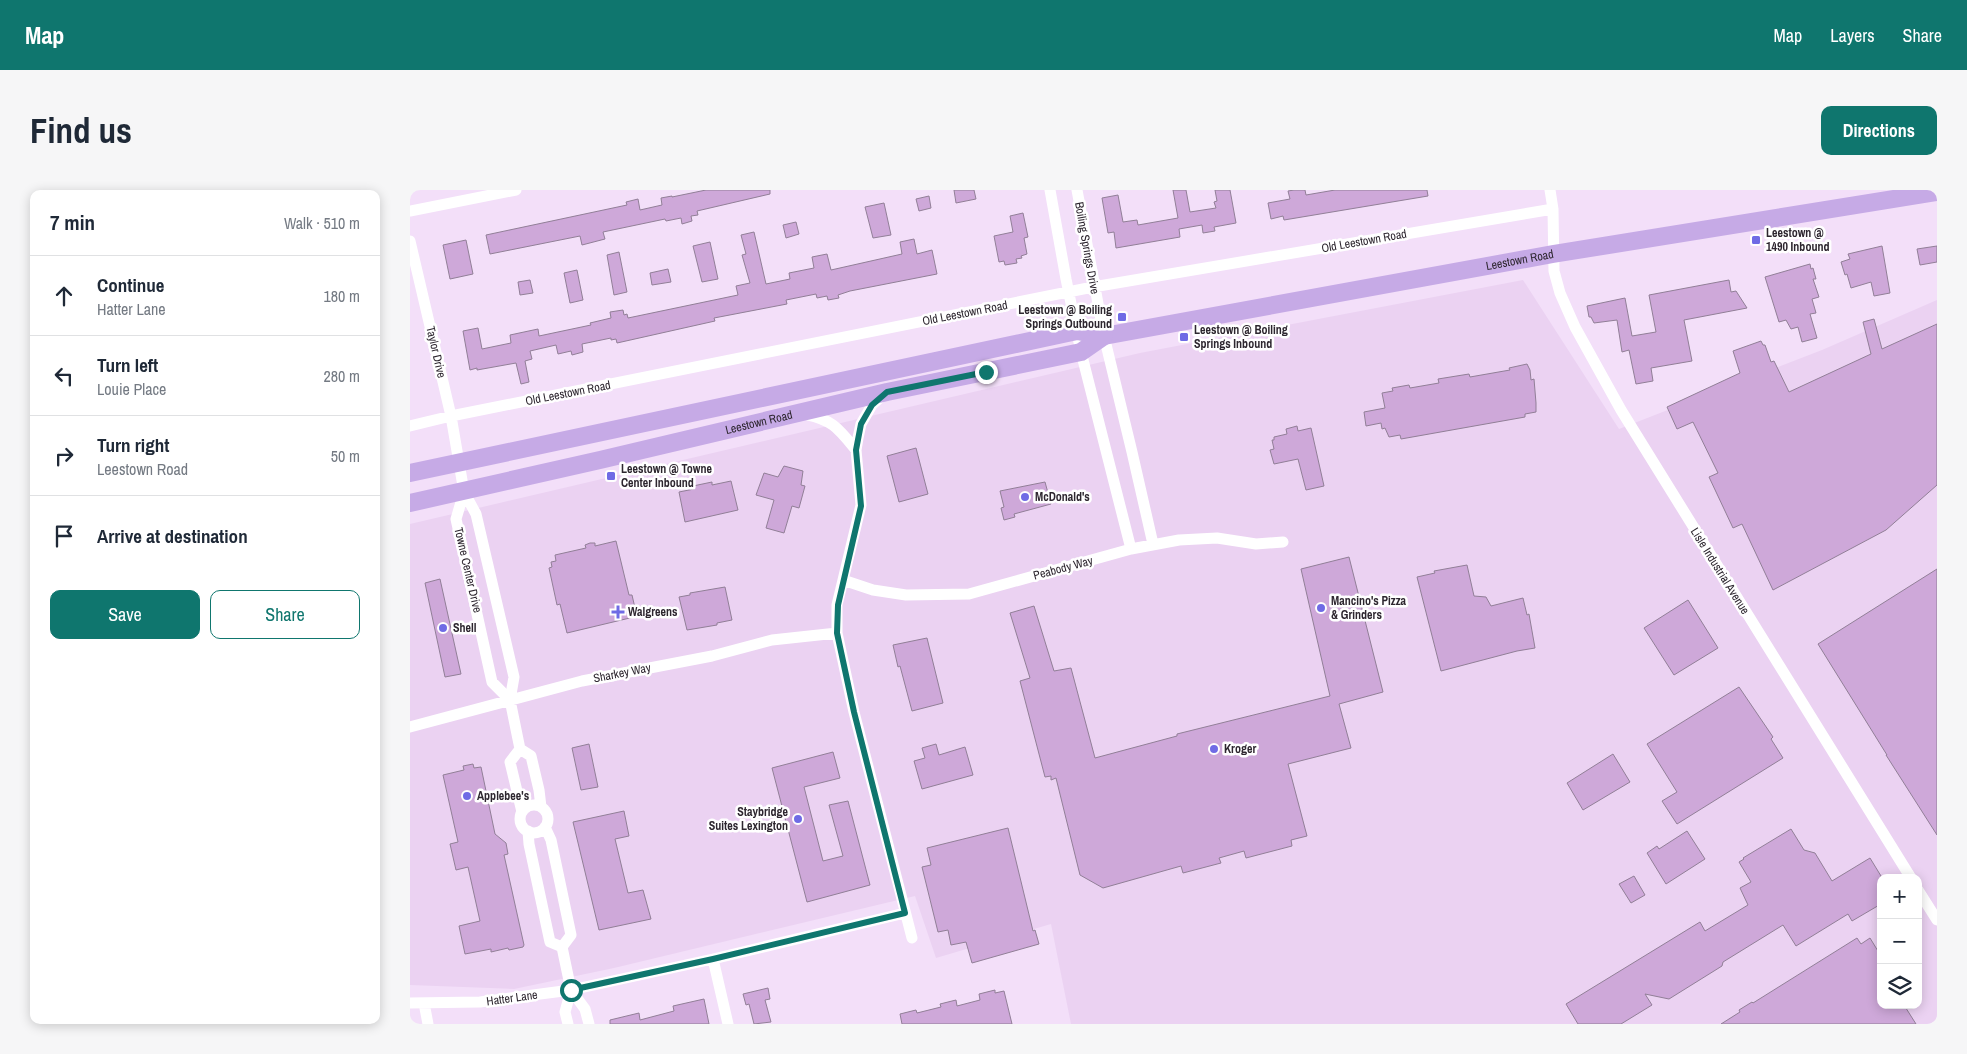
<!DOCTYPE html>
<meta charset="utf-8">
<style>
:root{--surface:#fff;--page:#f6f6f7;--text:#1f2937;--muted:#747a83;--line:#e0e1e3;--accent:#0f766e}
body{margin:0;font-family:"Archivo Narrow",sans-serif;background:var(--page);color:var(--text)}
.controls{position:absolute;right:15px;bottom:15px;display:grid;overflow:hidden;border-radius:10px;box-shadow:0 2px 12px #0003}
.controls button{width:45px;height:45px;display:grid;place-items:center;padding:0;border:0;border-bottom:1px solid var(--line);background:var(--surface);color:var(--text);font:25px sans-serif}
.stop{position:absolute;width:15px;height:15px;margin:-11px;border:4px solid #0f766e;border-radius:50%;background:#fff}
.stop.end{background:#0f766e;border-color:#fff;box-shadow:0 1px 5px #0008}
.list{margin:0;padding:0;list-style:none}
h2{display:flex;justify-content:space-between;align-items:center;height:65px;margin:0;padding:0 20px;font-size:21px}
h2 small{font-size:16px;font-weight:400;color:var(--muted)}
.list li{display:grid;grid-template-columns:32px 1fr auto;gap:15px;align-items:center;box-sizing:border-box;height:80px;padding:0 20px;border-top:1px solid var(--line)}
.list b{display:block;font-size:19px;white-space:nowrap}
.list p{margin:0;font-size:16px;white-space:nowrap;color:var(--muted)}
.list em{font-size:16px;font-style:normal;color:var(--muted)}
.actions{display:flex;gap:10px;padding:15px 20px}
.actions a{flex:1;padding:11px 0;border:1px solid var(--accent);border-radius:10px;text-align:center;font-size:18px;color:var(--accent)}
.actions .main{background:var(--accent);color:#fff}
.icon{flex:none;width:28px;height:28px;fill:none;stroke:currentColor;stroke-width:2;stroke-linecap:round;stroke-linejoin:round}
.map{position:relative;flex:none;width:1527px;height:834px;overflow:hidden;border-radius:10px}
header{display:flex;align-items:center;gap:30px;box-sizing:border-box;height:70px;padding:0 25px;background:var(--accent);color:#fff}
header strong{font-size:24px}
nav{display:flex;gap:28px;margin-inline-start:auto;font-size:18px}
.intro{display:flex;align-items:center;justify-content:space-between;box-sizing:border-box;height:120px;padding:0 30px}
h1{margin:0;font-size:35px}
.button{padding:12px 22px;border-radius:10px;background:var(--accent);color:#fff;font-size:18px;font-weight:700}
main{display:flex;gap:30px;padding:0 30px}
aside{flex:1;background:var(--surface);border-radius:10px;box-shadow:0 2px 12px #0003}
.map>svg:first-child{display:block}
.built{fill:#ebd2f2;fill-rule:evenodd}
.building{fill:#cea8d9;stroke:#917f97}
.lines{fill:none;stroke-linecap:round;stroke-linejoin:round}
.minor{stroke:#fff;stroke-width:11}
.primary{stroke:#c6aae6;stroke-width:18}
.route{stroke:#0f766e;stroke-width:6}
.poi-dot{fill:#6f6be5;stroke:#fff;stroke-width:2}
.labels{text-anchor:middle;stroke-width:5;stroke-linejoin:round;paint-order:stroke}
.poi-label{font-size:12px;font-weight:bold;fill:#2d262f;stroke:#fff;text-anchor:start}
.street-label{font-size:12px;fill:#2d262f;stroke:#fff}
</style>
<header>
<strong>Map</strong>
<nav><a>Map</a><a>Layers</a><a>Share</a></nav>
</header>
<div class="intro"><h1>Find us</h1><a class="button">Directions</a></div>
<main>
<aside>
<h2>7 min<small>Walk · 510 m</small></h2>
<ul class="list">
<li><svg class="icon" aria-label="ahead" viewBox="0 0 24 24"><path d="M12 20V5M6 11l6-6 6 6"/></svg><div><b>Continue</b><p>Hatter Lane</p></div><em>180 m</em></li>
<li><svg class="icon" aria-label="left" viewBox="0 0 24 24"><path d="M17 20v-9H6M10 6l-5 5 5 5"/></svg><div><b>Turn left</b><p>Louie Place</p></div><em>280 m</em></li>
<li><svg class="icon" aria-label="right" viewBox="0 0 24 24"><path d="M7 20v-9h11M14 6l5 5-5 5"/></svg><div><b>Turn right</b><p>Leestown Road</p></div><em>50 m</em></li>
<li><svg class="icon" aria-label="arrive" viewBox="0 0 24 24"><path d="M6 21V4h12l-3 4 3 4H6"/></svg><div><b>Arrive at destination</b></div></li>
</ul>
<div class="actions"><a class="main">Save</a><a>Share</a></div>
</aside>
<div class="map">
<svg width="1527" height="834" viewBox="0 0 1527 834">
<rect width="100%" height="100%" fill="#f3dff9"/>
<!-- built -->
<path class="built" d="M1113,90L1209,239L1412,160L1527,110V834H661L641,734L526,768L505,706L204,778L104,799L0,795V334L730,163ZM1471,688H1508V815H1471Z"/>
<!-- building -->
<path class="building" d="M296,0H360V4L287,21L288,25L281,26L282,31L272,34L271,28L256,31L255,29L193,42L195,49L172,55L170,46L80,64L76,45L217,15L216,12L228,9L230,20L252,15L251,8L262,6V7Z
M544,0H564L566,9L546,13Z
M763,0H776L780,22L806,18L804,12L807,11L805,0H820L826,33L804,37L805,41L793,43L792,35L769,39L770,47L706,58L704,42L698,43L692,8L708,5L713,32L727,30L728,35L768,28Z
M884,0H895L896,5L925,0H1017L1018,6L874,30L873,26L861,29L858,13L880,9L878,1Z
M519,6L521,18L509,21L506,9Z
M474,13L481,45L463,48L455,17Z
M613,23L618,47L614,48L617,64L611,66L612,68L606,69L607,73L595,75L594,71L589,72L584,46L603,42L600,26Z
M386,32L389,44L376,48L373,35Z
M344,42L356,94L380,89L379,83L404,78L402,67L417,64L421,80L492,64L490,52L504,49L507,64L522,60L527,84L440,101L428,105L429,108L418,110L417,106L407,108L406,104L376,110L377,114L304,128L305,131L207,153L206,149L201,150V148L172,154L173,162L162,165L161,161L148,164L146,155L120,161L122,169L115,171L119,192L111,194L106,173L67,180V178L60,180L53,141L68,138L72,159L101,153L100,145L128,139L129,146L181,135L180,133L201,128L200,122L213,120L214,125L217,124L218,128L328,105L326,96L340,93L332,65L336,64L331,45Z
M56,50L63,84L40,89L33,55Z
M300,52L308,89L292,92L283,56Z
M1472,56L1480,103L1464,106L1461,92L1441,98L1437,84L1435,85L1431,72L1440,69L1438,64Z
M1527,56V72L1510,75L1507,59Z
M209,62L217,102L204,105L197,65Z
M1400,74L1401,79L1403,78L1406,89H1403L1409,107L1402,109L1406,123L1400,124L1407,148L1392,152L1388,137L1381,139L1376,130L1369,132L1355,87Z
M258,79L261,92L242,95L240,83Z
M167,80L173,110L160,113L154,83Z
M120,90L123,103L110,105L108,92Z
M1319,90L1321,102L1326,101L1337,118L1274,130L1282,171L1241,178L1243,191L1226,194L1219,160L1212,162L1207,130L1184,133L1181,127H1179L1177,116L1215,108L1222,146L1246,142L1239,105Z
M1464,129L1472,159L1527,134V295L1476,340L1363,400L1332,334L1323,338L1299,287L1308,283L1283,232L1267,239L1257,217L1330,183L1323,161L1351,151L1353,155H1355L1361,172L1364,171L1379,202L1461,164L1453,132Z
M1117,174L1120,180L1121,190L1124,189L1126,213V222L1115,224V227L991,249L990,245L979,247L975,238L972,239L971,233L956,236L954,222L975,218L972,203L983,201L982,198L999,195L1000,198L1029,193L1028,189L1059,184L1060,187L1100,180L1099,178Z
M887,236L888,241L901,238L914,296L896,300L888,269L864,274L860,260L864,259L862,250H864V247L877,244L876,239Z
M506,258L518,304L489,312L477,266Z
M374,276L393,281L391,295L395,296L389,318L382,316L374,343L356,338L364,310L346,305L354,283L368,287Z
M321,291L328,320L275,332L269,302L284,299L283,296L302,292V295Z
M635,292L641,314L604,324L605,327L594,330L591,318L594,317L590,301Z
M206,351L219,405H222L225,418H222L224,427L157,443L150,414L147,415L139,378L142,377L141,372L146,371L145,365L176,358L175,355L180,353H185V356Z
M939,367L973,502L929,514L941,558L878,574L897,646L881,650L882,656L836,668L834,661L809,668L811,673L773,683L771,676L693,698L670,685L646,588L641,590V586L635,587L610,491L620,488L600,423L624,416L644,481L661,478L685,568L767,546V544L920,506L891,379Z
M1057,375L1064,406L1076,407L1081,416L1113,408L1117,425L1119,424L1125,458L1107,461L1031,481L1007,387L1025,383L1024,381Z
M1527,379V645L1476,565H1477L1408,454Z
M30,389L51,484L35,487L15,393Z
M315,397L322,430L307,433V435L277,440L269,407L280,405V403Z
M1278,410L1308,458L1264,485L1234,438Z
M517,448L533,513L502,521L490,476L488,477L483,455Z
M1329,497L1363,547L1361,549L1373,568L1267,634L1252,611L1267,602L1237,554Z
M179,554L188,597L171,600L162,558Z
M526,554L529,565L555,557L563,585L512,599L504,571L515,568L512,558Z
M423,562L430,588L394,597L413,671L433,666L419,615L438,611L460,695L397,712L362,578Z
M1203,564L1220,592L1173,620L1157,593Z
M63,574L64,578L71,577L85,644L96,653L98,664L94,665L114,755L113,757L99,760L98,758L81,762V759L55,764L49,736L70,731L58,677L46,680L40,654L48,652L33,585L54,580L53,576Z
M214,621L219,646L205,649L218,703L233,700L241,729L189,740L163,632Z
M598,638L623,741L625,740L629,754L562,773L556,752L541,755L538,740L528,742L512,677L521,675L517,658Z
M1381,639L1394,660L1405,663L1422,691L1460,668L1471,686V714L1442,731L1438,724L1386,756L1373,735L1313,772L1312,776L1259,809L1235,804L1242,815L1211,834H1168L1156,814L1290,732L1295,741L1338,715L1330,698L1341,692L1329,672L1334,669L1333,668Z
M1277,641L1295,669L1256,694L1237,663L1247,656L1249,659Z
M1224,686L1235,705L1221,713L1209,694Z
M1447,748L1451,754L1460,748L1471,766V815H1494L1506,834H1311L1330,822L1329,820L1342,812L1343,813Z
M358,798L360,809L355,810L361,832L344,834L339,814L336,815L333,804Z
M585,800V803L594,801L602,834H492L490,824L506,820L507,823L531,817L530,814L546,810L547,816L570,810L569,804Z
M294,809L299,834H200V830L229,823L230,830L264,821L263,816Z"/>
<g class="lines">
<!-- minor -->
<path class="minor" d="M640,0L656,89L671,162L721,359
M667,0L694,146L722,262L743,354
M1140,0L1143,19L1144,81L1150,103L1165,137L1211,220L1501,688
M0,21L106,0
M0,51L41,226L54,302
M473,205L462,215L451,234L448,248L446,260L451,315L427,415V443L444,522L502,748
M394,224C423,230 428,238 446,260
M0,236L41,226L683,97L1143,19
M433,390L463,400L496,405L559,404L721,359L769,350L807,348L846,354L873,352
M100,510L82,492L46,329L54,302L66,324L104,487L100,510L110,559L121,566L129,600L131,617
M0,537L172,491L302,466L362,450L427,443
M110,559L100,572L112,622
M110 629a14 14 0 1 1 28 0a14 14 0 1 1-28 0Z
M135,637L141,650L161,745L152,757L161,800L175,819L179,834
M118,641L119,654L140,752L152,757
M1508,700L1527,730
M303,769L318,834
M0,813L70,812L161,800L303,769L495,723
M14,813L18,834
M158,834L155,822L161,800"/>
<!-- primary -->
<g class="primary">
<path id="s1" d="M0,283L667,141L694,146L1143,64L1527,2"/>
<path id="s2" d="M0,313L190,270L477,202L671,162L694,146"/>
</g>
</g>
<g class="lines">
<!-- route -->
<path class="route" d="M161,800L303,769L495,723L444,522L427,443L428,415L451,316L446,260L451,234L462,215L477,202L576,182"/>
</g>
<!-- markers -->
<g class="poi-dot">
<rect x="1341" y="45" width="10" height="10" rx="2.5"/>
<rect x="707" y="122" width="10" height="10" rx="2.5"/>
<rect x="769" y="142" width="10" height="10" rx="2.5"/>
<rect x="196" y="281" width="10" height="10" rx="2.5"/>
<circle cx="615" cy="307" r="5"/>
<circle cx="911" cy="418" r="5"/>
<path d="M205.5 414.5h5v5h5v5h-5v5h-5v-5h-5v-5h5z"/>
<circle cx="33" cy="438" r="5"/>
<circle cx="804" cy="559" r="5"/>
<circle cx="57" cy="606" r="5"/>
<circle cx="388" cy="629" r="5"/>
</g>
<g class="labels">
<!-- poi labels -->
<g class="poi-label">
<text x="1356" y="47">Leestown @<tspan x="1356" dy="14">1490 Inbound</tspan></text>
<text x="702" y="124" text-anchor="end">Leestown @ Boiling<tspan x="702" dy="14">Springs Outbound</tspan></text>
<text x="784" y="144">Leestown @ Boiling<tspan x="784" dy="14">Springs Inbound</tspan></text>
<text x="211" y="283">Leestown @ Towne<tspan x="211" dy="14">Center Inbound</tspan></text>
<text x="625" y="311">McDonald's</text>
<text x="921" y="415">Mancino's Pizza<tspan x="921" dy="14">&amp; Grinders</tspan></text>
<text x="218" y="426">Walgreens</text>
<text x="43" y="442">Shell</text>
<text x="814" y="563">Kroger</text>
<text x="67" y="610">Applebee's</text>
<text x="378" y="626" text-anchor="end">Staybridge<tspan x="378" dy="14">Suites Lexington</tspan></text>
</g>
<!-- street labels -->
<g class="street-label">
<text transform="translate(954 51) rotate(-10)" y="4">Old Leestown Road</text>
<text transform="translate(677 58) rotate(80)" y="4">Boiling Springs Drive</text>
<text dy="4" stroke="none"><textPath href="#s1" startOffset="1132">Leestown Road</textPath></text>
<text transform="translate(555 123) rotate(-11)" y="4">Old Leestown Road</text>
<text transform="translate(26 162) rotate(77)" y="4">Taylor Drive</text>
<text transform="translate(158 203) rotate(-11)" y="4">Old Leestown Road</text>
<text dy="4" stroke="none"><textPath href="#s2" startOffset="358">Leestown Road</textPath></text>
<text transform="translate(653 378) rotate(-15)" y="4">Peabody Way</text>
<text transform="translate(58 380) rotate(77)" y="4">Towne Center Drive</text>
<text transform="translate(1310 381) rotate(58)" y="4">Lisle Industrial Avenue</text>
<text transform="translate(212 483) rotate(-11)" y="4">Sharkey Way</text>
<text transform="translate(102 808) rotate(-8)" y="4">Hatter Lane</text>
</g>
</g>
</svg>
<div class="controls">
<button>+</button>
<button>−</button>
<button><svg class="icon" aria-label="layers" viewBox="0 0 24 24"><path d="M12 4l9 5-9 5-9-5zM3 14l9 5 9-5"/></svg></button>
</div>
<div class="stop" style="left:161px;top:800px"></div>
<div class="stop end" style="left:576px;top:182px"></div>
</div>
</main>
